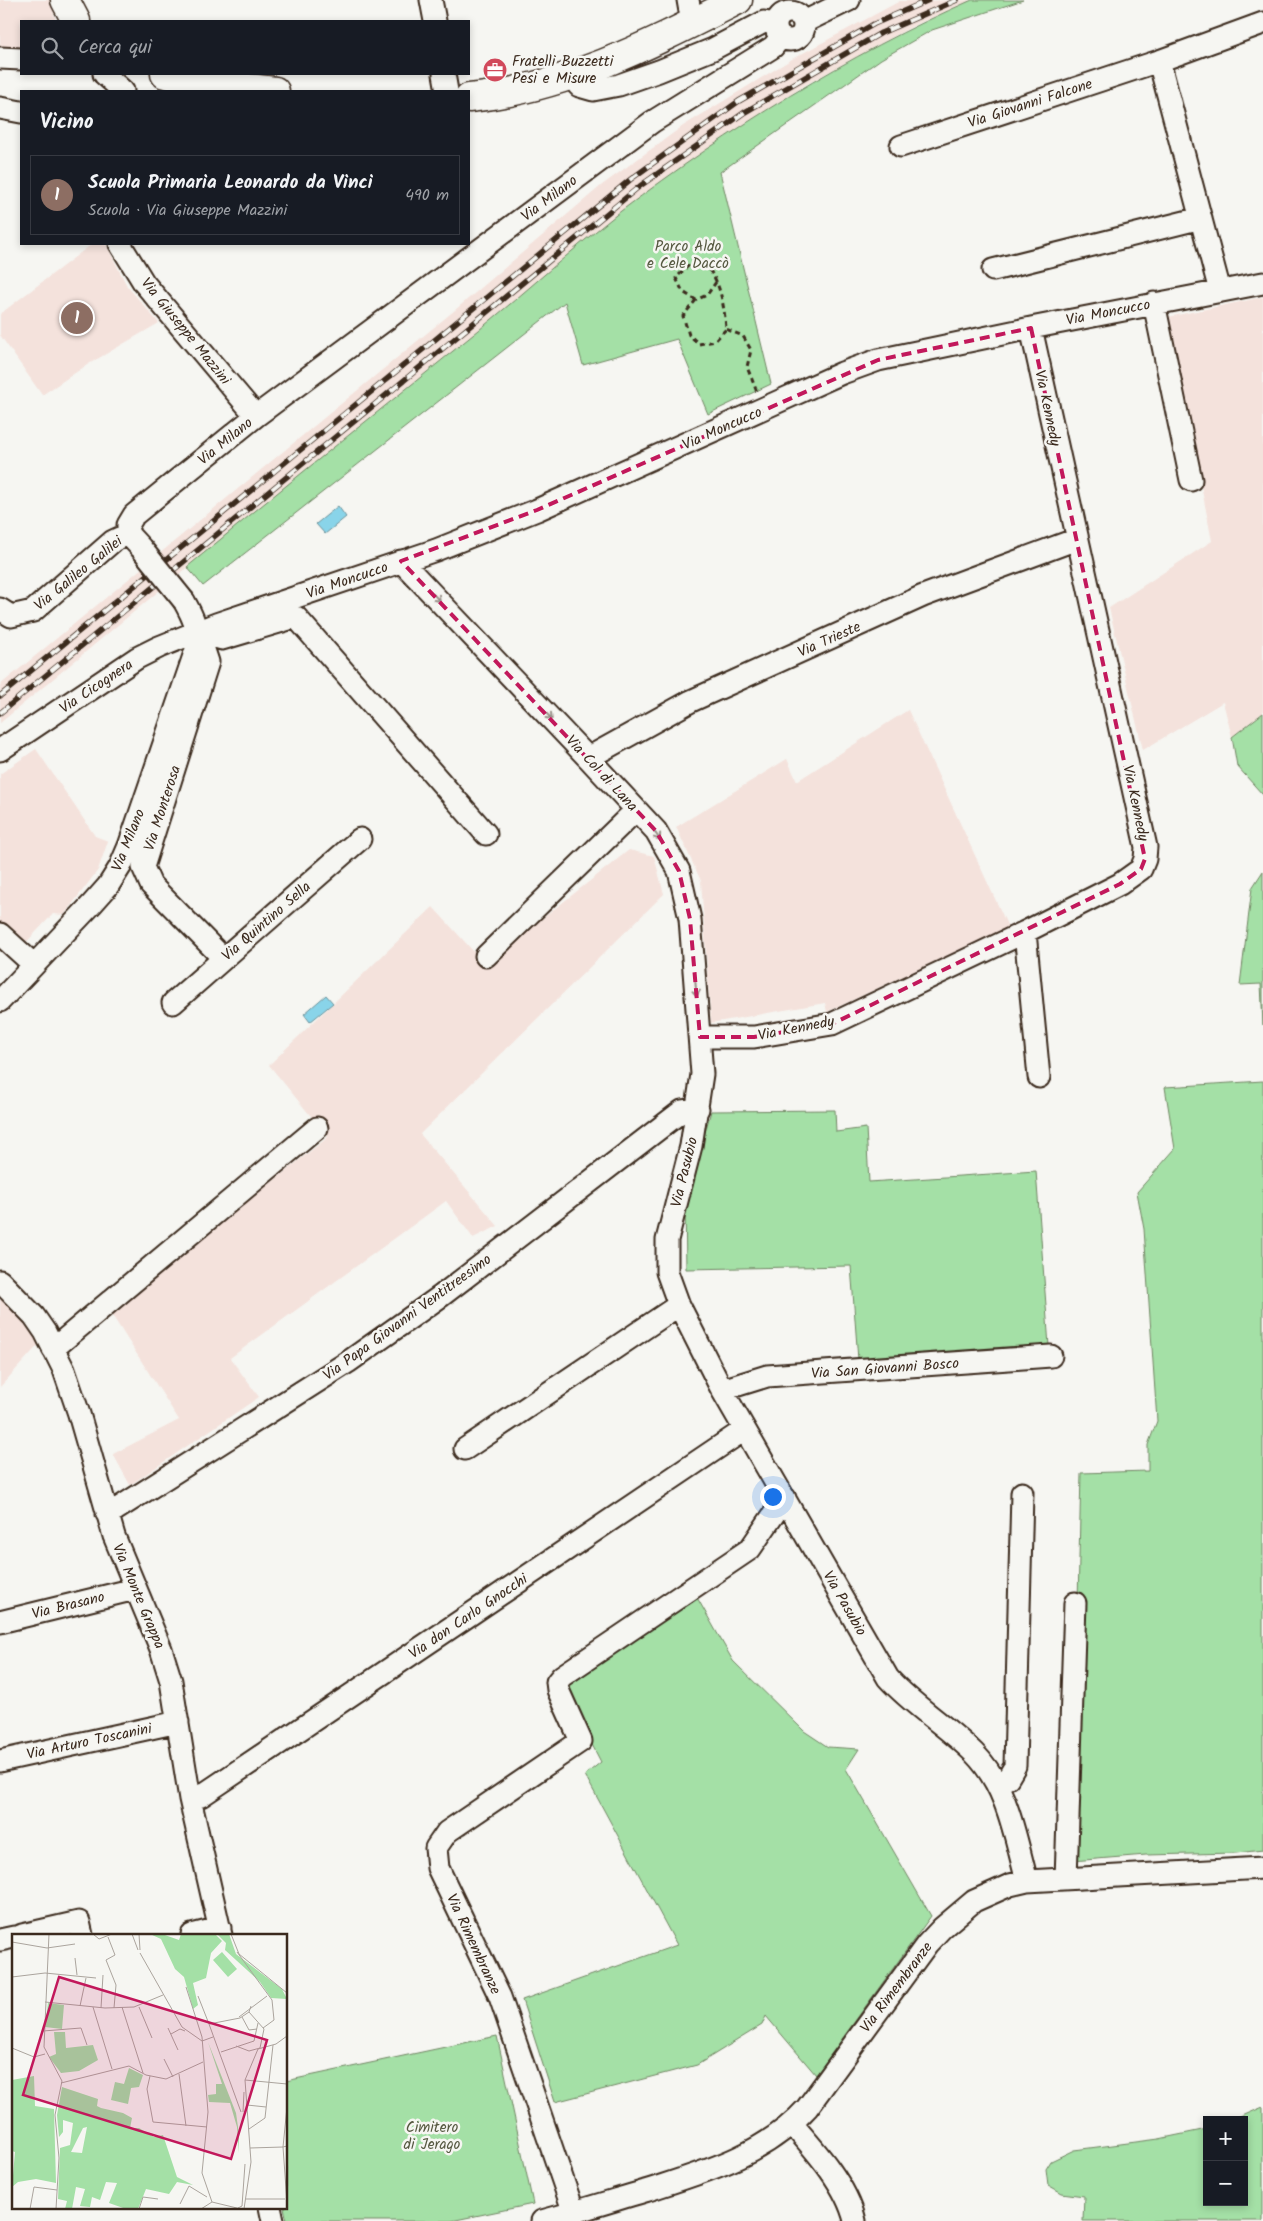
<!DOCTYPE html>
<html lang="it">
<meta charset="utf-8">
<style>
:root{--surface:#171b24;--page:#20242c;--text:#f1f3f6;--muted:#9ea1a6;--line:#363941;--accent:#0f766e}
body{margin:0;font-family:Kalam,sans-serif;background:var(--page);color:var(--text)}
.controls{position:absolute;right:15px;bottom:15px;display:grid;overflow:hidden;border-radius:0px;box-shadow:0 2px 8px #0003}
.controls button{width:45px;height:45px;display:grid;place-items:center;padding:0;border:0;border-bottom:1px solid var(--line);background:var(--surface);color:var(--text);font:25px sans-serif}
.you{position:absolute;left:772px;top:1496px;width:18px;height:18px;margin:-12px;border:4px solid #fff;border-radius:50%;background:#1a73e8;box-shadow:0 0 0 8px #1a73e833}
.badge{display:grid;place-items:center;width:32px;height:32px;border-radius:50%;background:var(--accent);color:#fff;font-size:16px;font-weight:700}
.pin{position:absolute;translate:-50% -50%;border:2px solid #fff;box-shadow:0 1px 5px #0006}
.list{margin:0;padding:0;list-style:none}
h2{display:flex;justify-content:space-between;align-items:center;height:65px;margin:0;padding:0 20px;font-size:21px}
h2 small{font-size:16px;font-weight:400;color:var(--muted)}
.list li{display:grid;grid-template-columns:32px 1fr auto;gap:15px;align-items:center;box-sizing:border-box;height:80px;margin:0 10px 10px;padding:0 10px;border:1px solid var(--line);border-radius:0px}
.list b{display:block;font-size:19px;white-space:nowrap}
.list p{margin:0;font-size:16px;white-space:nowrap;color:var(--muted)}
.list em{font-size:16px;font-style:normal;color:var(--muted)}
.icon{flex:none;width:28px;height:28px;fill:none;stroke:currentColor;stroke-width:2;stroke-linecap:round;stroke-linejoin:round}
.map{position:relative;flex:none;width:1263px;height:2221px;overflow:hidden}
.search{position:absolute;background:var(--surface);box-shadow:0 2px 8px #0003;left:20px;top:20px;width:450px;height:55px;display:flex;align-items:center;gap:12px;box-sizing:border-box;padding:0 18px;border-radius:0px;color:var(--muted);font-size:19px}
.panel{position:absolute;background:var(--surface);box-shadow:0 2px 8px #0003;left:20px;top:90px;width:450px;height:155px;border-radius:0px}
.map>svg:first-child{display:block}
.built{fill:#f4e2dc}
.green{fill:#a4e0a6;stroke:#708562}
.water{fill:#89d4e9;stroke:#6a9098}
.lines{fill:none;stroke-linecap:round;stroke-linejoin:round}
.minor-casing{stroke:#3b2a1e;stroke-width:25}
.major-casing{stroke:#3b2a1e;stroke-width:31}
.path{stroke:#3b2a1e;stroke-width:3;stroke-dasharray:5 4;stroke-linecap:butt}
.minor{stroke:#f6f6f2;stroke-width:21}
.major{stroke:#f6f6f2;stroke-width:28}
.rail-casing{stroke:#3b2a1e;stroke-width:5.5}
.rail{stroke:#f6f6f2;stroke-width:4;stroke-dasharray:11;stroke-linecap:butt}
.minor-bridge-casing{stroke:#3b2a1e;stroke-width:25;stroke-linecap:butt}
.minor-bridge{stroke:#f6f6f2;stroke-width:21}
.oneway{stroke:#989088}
.marked{fill:none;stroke:#c2185b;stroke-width:4;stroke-dasharray:10 6;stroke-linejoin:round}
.labels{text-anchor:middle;stroke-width:5;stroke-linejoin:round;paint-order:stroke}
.poi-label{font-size:15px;fill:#3b2a1e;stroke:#f6f6f2;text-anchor:start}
.street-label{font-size:15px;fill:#3b2a1e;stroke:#f6f6f2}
.park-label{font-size:15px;fill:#555840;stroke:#f6f6f2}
.inset-road{fill:none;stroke:#aba49d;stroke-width:1}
.view{fill:#c2185b;fill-opacity:0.15;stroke:#c2185b;stroke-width:2.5}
.inset-edge{fill:none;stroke:#3b2a1e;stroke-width:2.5}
</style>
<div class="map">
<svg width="1263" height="2221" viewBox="0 0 1263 2221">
<rect width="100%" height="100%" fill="#f6f6f2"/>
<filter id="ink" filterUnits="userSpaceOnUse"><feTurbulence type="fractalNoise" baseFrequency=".02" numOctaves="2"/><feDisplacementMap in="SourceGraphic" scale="10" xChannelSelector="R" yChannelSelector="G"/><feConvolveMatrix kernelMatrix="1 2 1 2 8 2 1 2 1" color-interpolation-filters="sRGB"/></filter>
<g filter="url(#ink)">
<!-- built -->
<path class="built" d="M0,0H50L56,21H21V50L0,49Z
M972,0L913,26L805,85L704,153L621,212L481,329L254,512L0,723V685L455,310L602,185L683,126L792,59L900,1Z
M92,244H106L127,286L159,323L87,365L42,395L0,335V314Z
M1263,297V713L1232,737L1223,702L1143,750L1109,608L1212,541L1168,317Z
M908,710L1008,927L827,1012L825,1003L711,1023L701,881L676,827L787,759L797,781Z
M36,749L95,836L108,841L98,870L64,915L53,914L18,951L0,932V774Z
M629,850L654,856L664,894L420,1134L498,1226L473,1238L446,1201L230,1358L259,1397L130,1485L113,1454L179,1420L110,1312L328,1137L269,1065L433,907L485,964Z
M0,1295L19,1312L42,1341L0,1387Z"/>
<!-- green -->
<path class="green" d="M972,0H1023L932,30L881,59L720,172L771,384L708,414L677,339L583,365L565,302L203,586L187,567C283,487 382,409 479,330C527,291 572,249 621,211C730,129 847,55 972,0Z
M1263,713V795L1237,766L1232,737Z
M1263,871V1025L1261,984L1240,985L1252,888Z
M1263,1081V1850L1236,1853L1146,1855L1072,1861L1081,1473L1148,1471V1445L1157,1421L1144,1229L1137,1192L1175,1149L1165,1087Z
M835,1110L836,1132L866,1128L869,1182L1036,1171L1049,1346L858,1360L851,1266L686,1269L685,1203L711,1111Z
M695,1594L733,1661L804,1731L828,1747L859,1749L846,1769L931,1916L816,2075L766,2016L762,2025L697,2065L555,2102L522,2000L677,1945L585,1775L601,1762L563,1688Z
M497,2036L533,2204L451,2221H287L284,2207H286V2081Z
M1263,2107V2221H1083L1084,2196L1062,2193L1048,2185L1046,2169L1051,2161L1074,2150L1159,2139L1207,2129V2202H1244V2120H1233Z"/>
<!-- water -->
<path class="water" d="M338,506L346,517L325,534L316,524Z
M326,995L333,1003L310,1022L304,1014Z"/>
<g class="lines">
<defs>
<path id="minor" d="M431,0L435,21
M688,0L692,23
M776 26a14 14 0 1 1 28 0a14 14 0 1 1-28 0Z
M804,22L849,0
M0,58L21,59
M1159,61L1220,291
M104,74L123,91
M444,74L447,91
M571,75L579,86L593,90L619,85L659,71L713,49L764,22L776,24
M0,108L21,112
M901,146L1159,61L1263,23
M120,244L144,283L256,416
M993,270L1201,218
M1154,303L1191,480
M141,548L128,534V525L134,515L256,416L652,122L773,47L781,37
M401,561L590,760L656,831L679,871L690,919L702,1074L691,1146L667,1240V1272L679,1305L722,1390L888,1678C913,1706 947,1726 974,1753C1008,1787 1015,1837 1027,1881
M0,609L11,616L33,611L113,541L128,534
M198,632L222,639L296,617L486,834
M199,635L208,662L143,867L151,885L223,958
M0,750L137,658L159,647L216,624L436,550L537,510L842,373L878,360L1031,328L1263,283
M590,760L597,753L691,701L923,596L1077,539
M1025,932L1039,1077
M0,934L33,964
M486,956L636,810
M0,1001L92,904L108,886L120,867L129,846L197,647C198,628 193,617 184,601
M173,1003L360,839
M700,1037H754L832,1024L1025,932L1120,884L1141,869L1145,859L1146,847L1031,328
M0,1281L34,1316L45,1332L64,1370L79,1414L114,1536L161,1649L171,1681L190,1799L221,1935
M53,1349L317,1128
M722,1390L767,1376L1051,1356
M465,1449L679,1305
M107,1514L117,1509L348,1362L441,1296L682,1111L698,1109
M0,1622L135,1589
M0,1761L178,1722
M997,1785L1008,1778L1015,1766L1022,1493
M190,1799L201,1796L744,1430
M1066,1879L1075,1603
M22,1935L79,1922L82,1935
M192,1935L220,1928
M0,1940L14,1937
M792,2124C816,2151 847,2186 855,2221
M270,2207L273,2221
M574,2213L500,1997L438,1868L436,1848L447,1832L581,1741L558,1690L557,1682L562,1676L750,1549L785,1498
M542,2221C576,2212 611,2201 645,2191C704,2172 764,2156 807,2108L927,1944L942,1928L974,1901L1010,1885L1027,1881L1263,1868"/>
<path id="major" d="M65,0L76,21
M165,74L198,82L275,91
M469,98C565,89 653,43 738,0"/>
</defs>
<!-- minor casing -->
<use href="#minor" class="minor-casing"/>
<!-- major casing -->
<use href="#major" class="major-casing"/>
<!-- path -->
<path class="path" d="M716,282L707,295L696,300L683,292L676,278L689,265C693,265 697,264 701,265C720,270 725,313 726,329L743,336L751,350L747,367L757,392
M696,300L683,316L689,335L699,344L715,341L726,329"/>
<!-- minor -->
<use href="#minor" class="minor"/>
<!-- major -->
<use href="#major" class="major"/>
<defs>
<path id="rail" d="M0,696L631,179L739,101L874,24L929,0
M0,713L640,186L745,112L881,33L957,0"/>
</defs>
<!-- rail casing -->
<use href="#rail" class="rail-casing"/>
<!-- rail -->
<use href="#rail" class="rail"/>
<defs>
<path id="minor-bridge" d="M141,548L184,601"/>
</defs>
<!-- minor-bridge casing -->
<use href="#minor-bridge" class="minor-bridge-casing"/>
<!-- minor-bridge -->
<use href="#minor-bridge" class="minor-bridge"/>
</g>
<!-- one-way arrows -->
<defs><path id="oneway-shaft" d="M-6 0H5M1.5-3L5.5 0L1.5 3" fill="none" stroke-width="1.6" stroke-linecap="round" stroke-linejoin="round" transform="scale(1.25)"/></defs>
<g class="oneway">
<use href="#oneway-shaft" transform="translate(435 596) rotate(46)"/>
<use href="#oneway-shaft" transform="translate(547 714) rotate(47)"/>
<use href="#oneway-shaft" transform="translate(656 834) rotate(56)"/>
<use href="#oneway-shaft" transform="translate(696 989) rotate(85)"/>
</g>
</g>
<!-- marked area -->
<path class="marked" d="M1031,328L1145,859L1141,869L1120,884L832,1024L754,1037H700L690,919L679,871L656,831L401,561L537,510L878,360Z"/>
<!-- icons -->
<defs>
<symbol id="office-disc" viewBox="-11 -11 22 22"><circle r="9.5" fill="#d1495b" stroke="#f6f6f2"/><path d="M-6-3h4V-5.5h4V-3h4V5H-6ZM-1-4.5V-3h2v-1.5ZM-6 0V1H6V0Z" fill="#fff"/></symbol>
</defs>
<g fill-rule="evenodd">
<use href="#office-disc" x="481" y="56" width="28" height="28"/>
</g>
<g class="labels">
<!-- poi labels -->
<g class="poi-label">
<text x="512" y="66">Fratelli Buzzetti<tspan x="512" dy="17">Pesi e Misure</tspan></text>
</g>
<!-- street labels -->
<g class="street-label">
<text transform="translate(1030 103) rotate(-18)" y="5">Via Giovanni Falcone</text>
<text transform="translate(549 198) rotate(-37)" y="5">Via Milano</text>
<text transform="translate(1108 312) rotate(-11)" y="5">Via Moncucco</text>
<text transform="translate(186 331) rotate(51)" y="5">Via Giuseppe Mazzini</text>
<text transform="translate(1048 408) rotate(78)" y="5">Via Kennedy</text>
<text transform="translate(722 428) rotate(-24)" y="5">Via Moncucco</text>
<text transform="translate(225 441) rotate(-39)" y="5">Via Milano</text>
<text transform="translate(78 573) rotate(-39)" y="5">Via Galileo Galilei</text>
<text transform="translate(347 580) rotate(-19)" y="5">Via Moncucco</text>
<text transform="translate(829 639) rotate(-24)" y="5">Via Trieste</text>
<text transform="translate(96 686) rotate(-34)" y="5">Via Cicognera</text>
<text transform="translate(602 773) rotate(47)" y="5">Via Col di Lana</text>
<text transform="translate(1136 803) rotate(78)" y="5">Via Kennedy</text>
<text transform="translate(162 808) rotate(-72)" y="5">Via Monterosa</text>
<text transform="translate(128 840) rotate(-68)" y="5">Via Milano</text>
<text transform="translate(266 921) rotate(-41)" y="5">Via Quintino Sella</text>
<text transform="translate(796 1028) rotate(-11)" y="5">Via Kennedy</text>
<text transform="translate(684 1172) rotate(-76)" y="5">Via Pasubio</text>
<text transform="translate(407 1317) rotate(-36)" y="5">Via Papa Giovanni Ventitreesimo</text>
<text transform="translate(885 1368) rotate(-4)" y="5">Via San Giovanni Bosco</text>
<text transform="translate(139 1596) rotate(67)" y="5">Via Monte Grappa</text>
<text transform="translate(845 1603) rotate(60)" y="5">Via Pasubio</text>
<text transform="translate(68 1605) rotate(-14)" y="5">Via Brasano</text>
<text transform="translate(468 1616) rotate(-34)" y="5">Via don Carlo Gnocchi</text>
<text transform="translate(89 1741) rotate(-12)" y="5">Via Arturo Toscanini</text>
<text transform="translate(474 1944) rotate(65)" y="5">Via Rimembranze</text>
<text transform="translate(896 1987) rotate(-53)" y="5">Via Rimembranze</text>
</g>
<!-- park labels -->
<g class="park-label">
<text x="688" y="251">Parco Aldo<tspan x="688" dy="17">e Cele Daccò</tspan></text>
<text x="432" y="2132">Cimitero<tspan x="432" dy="17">di Jerago</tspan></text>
</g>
</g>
<!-- overview -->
<g transform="translate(12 1934)">
<rect width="275" height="275" fill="#f6f6f2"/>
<path d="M138,0H150L167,6L169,0H203L210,7L199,19L194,44L181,49L186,71L181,75L172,43L163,35L149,5ZM205,0H217L224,20L270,55L275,65L259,64L248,48L213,16L214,9ZM210,18L225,35L216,43L201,26ZM36,69L52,71L50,95L33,93ZM42,98H53L54,114L81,111L86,126L67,137L49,139L37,123L44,120ZM196,108L224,179L227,200V219L225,193L218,169L197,168L196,161L204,160V150H210ZM117,134L131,141L127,153L119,154L116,170L99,166L103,148L112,150ZM22,142L23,172L42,175L44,249L24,245L6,248L0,253L3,218L0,217V146ZM50,153L86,165L85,172L89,174L111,179L120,184L118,194H127L142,203L151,201L165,243L181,251L165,248L157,260L134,255L126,275H114L97,269L105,249L94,248L88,266L80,263L78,273L68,272L73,255L64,253L60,275H53L55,267L46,265L48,214L58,211L61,189L51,186V198L47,203L45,181ZM75,193L70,219L59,218L71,194Z" fill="#a4e0a6" fill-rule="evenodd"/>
<path class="inset-road" d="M37,0L32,113L50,147L43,181L47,224L44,275M81,0L87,5L100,0M120,0L126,16M127,0L128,16M219,0L227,20L275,59M96,3L103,21L94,26L104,51L102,74M0,8L35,14L63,10M225,18L260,66L262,86L251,94M128,19L170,93L190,107L201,103M63,24L65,41M0,43L33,39L84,44M174,53L190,103L196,178L190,239L200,268M186,62L197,90M33,68L93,74L122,73L151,61M68,72L74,44M81,73L100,135M110,73L131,139M127,73L140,104M89,74L91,41M227,83L255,62M230,83L237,96L245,95M156,94L166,116M31,97L69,94L75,111M159,100L168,95L173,97M224,112L237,117L248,114L252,95L237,78M0,114L22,123L33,120M209,118L242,107L246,89M152,125L161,143M167,140L174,192M138,142L135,155L141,188L195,193M233,146L275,150M49,149L117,132L134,141L154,145L191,128M235,171L254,173M229,178L197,90L228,84L237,78L239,72M231,178L232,158M237,195L253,184L261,111M275,212L271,213L275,269M238,214L271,213L275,173M234,265H273M168,270L177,252L195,263M226,274L230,272L233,230M18,275L22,253L45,256M127,275L131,263L146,265M189,275L200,268L229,275M232,275L239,228L233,146L246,115L264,110L275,102"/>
<path class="view" d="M47,43L255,106L219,225L11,161Z"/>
<rect width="275" height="275" class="inset-edge"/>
</g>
</svg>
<div class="controls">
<button>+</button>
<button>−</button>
</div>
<div class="you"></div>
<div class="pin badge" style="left:77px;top:318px;background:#8d6e63">1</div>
<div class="search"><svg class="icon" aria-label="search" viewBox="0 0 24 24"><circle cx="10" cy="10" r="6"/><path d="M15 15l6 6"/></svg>Cerca qui</div>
<section class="panel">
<h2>Vicino<small></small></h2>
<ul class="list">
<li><span class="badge" style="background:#8d6e63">1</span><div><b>Scuola Primaria Leonardo da Vinci</b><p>Scuola · Via Giuseppe Mazzini</p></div><em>490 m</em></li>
</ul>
</section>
</div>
